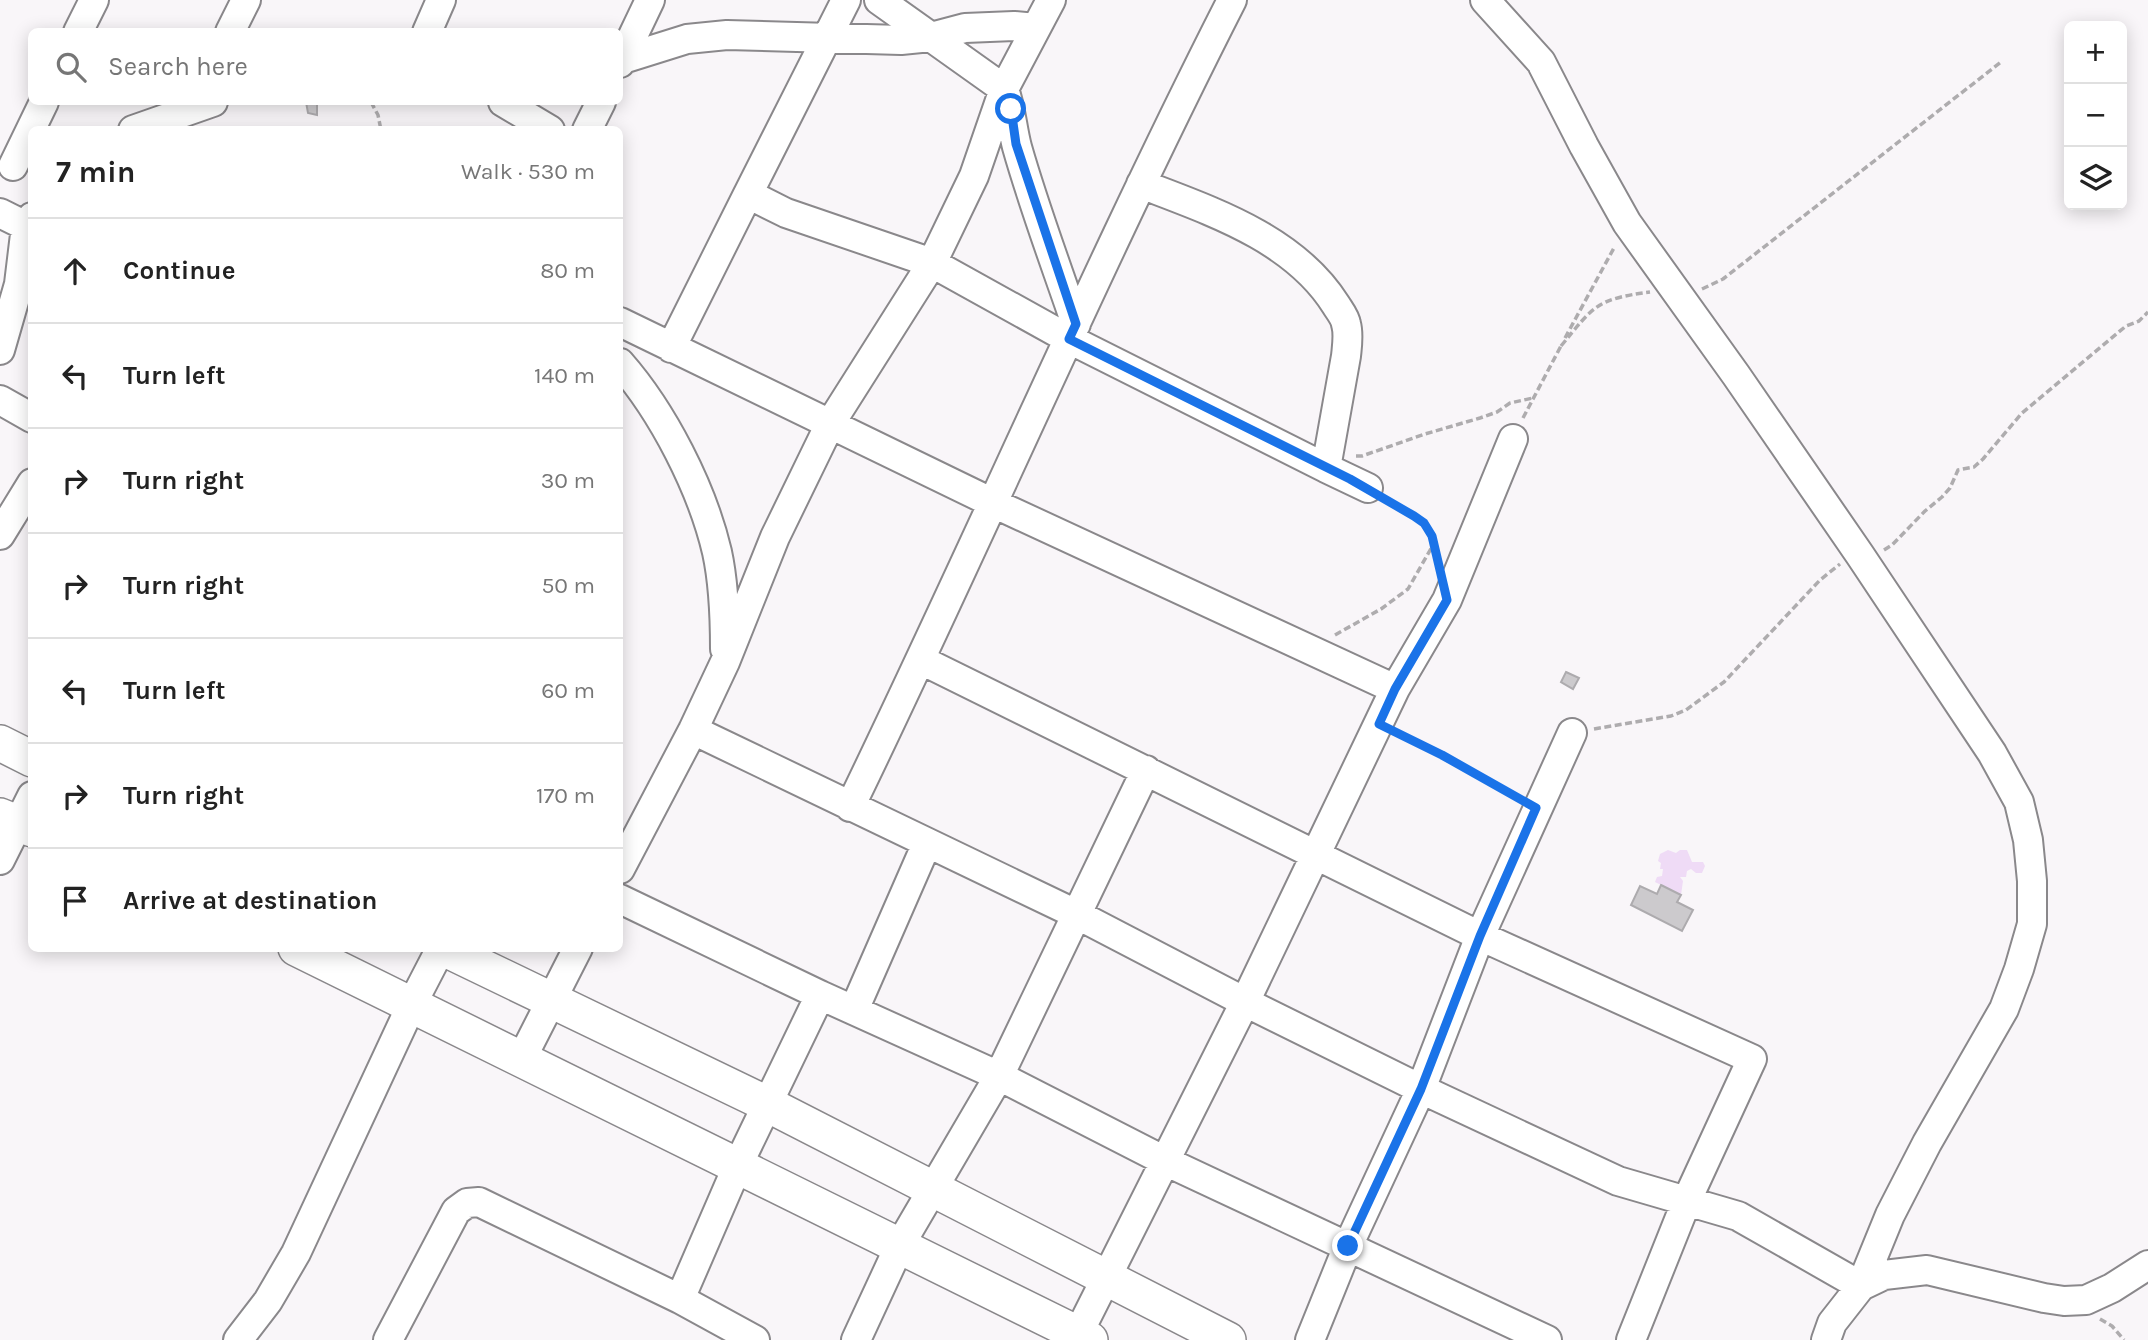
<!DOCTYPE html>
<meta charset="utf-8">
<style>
:root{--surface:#fff;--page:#f6f6f6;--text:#222;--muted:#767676;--line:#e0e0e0}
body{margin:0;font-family:Karla,sans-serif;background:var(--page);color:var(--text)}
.controls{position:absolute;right:21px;top:21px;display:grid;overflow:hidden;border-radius:10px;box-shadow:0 4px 18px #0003}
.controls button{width:63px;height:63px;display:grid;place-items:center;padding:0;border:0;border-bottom:2px solid var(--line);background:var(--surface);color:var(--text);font:35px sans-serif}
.stop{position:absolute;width:21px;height:21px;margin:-16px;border:5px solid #1a73e8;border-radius:50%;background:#fff}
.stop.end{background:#1a73e8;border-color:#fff;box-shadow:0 2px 7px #0008}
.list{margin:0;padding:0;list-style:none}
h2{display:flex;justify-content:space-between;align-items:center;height:91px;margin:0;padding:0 28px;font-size:30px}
h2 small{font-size:23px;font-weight:400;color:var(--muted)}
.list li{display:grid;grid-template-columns:46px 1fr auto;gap:21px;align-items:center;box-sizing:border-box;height:105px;padding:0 28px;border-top:2px solid var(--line)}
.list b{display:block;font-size:26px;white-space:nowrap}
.list em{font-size:23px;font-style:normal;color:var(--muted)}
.icon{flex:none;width:38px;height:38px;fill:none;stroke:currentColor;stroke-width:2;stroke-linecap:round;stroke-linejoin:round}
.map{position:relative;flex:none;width:2148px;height:1340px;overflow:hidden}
.search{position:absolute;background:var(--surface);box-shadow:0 4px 18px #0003;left:28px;top:28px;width:595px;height:77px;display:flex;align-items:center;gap:18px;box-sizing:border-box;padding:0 24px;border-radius:10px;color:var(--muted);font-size:26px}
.panel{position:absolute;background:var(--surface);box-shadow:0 4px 18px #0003;left:28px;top:126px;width:595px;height:826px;border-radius:10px}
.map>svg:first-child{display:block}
.green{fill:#efdbf6}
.building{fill:#cccacd;stroke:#adabae;stroke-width:2}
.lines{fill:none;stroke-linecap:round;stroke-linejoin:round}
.minor-casing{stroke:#8a888b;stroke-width:32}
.major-casing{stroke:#8a888b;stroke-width:38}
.path{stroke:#aeacae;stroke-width:3.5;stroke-dasharray:7 3.5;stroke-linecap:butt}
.minor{stroke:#fff;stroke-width:28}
.major{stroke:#fff;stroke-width:35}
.route{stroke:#1a73e8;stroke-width:9}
</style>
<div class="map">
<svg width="2148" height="1340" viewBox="0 0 2148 1340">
<rect width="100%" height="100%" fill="#f9f6f9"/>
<!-- green -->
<path class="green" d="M1668,850L1676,853L1680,850H1687L1692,862H1703L1705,866L1702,873H1696L1691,869L1687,871L1686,877H1680L1683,881L1681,895L1655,882L1657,877L1662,876L1663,869H1660L1661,863L1658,861L1660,854Z"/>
<!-- building -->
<path class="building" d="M306,102H317V115L308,113Z
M1566,672L1579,678L1573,689L1561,682Z
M1661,885L1681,895L1677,902L1693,910L1682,931L1631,905L1640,886L1657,894Z"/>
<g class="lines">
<defs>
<path id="minor" d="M846,0L748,194L786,213L932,263L1069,339L1326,468L1346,356C1347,346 1349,334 1346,324C1345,317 1339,310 1336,305C1294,238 1211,211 1141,184
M879,0L1004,89C1011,108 1012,128 1017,147C1034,207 1056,265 1076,324
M1485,0L1541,62L1584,146L1627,223L1736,375L1860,555L1992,753L2019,802L2028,840L2032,881V924L2019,969L2004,1009L1927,1143L1890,1215L1861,1286L1832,1323L1826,1340
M78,32L94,0
M230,32L246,0
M427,32L441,0
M620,60L687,39L727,35L901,40L931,37L965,28L1014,26L1036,28
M620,63L650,0
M503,102L550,130
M133,130L213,102
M587,130L601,102
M13,166L44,102
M0,213L32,229
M620,322L993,503L1395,689
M671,348L748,194
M0,350L19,284L26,226L32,217
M620,363C663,412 702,488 717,552C724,584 725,616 725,649
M0,400L32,418
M1326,468L1368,488
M0,535L32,483
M921,660L1480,936L1752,1059L1687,1200L1631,1340
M693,730L1076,914L1245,1002L1421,1089L1618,1181L1738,1216L1861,1286
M850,807C980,539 1097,265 1232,0
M0,860L32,796
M620,869L693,730L725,662L775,537L830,424L932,263L974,176L1004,89L1051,0
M620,899L820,995L999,1076L1165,1161L1547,1340
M854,1010L927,843
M522,1058L578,948
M1861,1286L1884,1275L1927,1270L2044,1298L2064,1301L2086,1300L2112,1288L2148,1265
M680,1299L738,1165L820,995
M238,1340L268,1301L296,1253L412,1004L441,948
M388,1340L456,1211L467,1203L479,1202L680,1299L755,1340
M856,1340L900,1245L999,1076L1146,770
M1075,1340L1245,1002L1395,689L1447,600L1513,439
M1310,1340L1348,1246L1421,1089L1480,936L1572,733"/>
<path id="major" d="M0,743L32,759
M0,816L32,829
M296,948L1090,1340
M443,948L767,1104L1228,1340"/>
</defs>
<!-- minor casing -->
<use href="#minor" class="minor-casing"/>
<!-- major casing -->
<use href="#major" class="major-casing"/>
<!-- path -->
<path class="path" d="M371,102L378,115L381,130
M1702,289L1723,279L2001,62
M1565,338L1615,246
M1561,346C1594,306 1596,299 1650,292
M1523,418L1562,344
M1356,456H1362L1425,434L1480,418L1497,412L1510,403L1533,398
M1388,500L1424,523L1428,528L1437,564
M1884,550L1892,545L1925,511L1942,497L1950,488L1958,470L1974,467L1983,459L2022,413L2126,326L2139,321L2148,312
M1335,635L1381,609L1408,589L1433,545
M1594,729L1671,716L1686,710L1724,682L1820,580L1840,564
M1399,734L1442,755L1519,799
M2100,1319L2112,1326L2124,1340"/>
<!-- minor -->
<use href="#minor" class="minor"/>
<!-- major -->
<use href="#major" class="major"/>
</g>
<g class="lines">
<!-- route -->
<path class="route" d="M1011,109L1016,144L1076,324L1069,339L1350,479L1414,516L1424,523L1432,536L1447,600L1395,689L1379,724L1442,755L1536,808L1480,936L1421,1089L1348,1246"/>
</g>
</svg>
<div class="controls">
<button>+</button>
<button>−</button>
<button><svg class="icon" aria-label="layers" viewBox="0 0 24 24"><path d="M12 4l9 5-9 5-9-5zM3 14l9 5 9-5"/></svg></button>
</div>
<div class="stop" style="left:1011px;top:109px"></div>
<div class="stop end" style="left:1348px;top:1246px"></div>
<div class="search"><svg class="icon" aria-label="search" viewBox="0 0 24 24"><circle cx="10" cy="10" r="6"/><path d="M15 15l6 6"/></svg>Search here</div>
<section class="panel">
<h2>7 min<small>Walk · 530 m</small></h2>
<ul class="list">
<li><svg class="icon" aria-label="ahead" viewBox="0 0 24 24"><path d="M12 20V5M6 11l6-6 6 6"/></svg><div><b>Continue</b></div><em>80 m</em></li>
<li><svg class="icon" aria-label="left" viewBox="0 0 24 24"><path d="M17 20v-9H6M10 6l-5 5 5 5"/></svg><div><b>Turn left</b></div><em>140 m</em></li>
<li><svg class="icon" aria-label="right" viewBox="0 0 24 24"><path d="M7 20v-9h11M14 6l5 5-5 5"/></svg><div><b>Turn right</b></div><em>30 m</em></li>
<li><svg class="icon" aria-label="right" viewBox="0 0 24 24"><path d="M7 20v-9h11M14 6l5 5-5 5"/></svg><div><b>Turn right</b></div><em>50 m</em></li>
<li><svg class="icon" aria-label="left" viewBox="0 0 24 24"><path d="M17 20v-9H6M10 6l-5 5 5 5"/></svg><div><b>Turn left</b></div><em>60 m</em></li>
<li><svg class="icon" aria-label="right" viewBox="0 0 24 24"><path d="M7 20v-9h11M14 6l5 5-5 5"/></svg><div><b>Turn right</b></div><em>170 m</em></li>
<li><svg class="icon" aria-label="arrive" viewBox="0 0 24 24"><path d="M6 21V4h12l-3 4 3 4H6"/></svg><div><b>Arrive at destination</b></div></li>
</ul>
</section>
</div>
